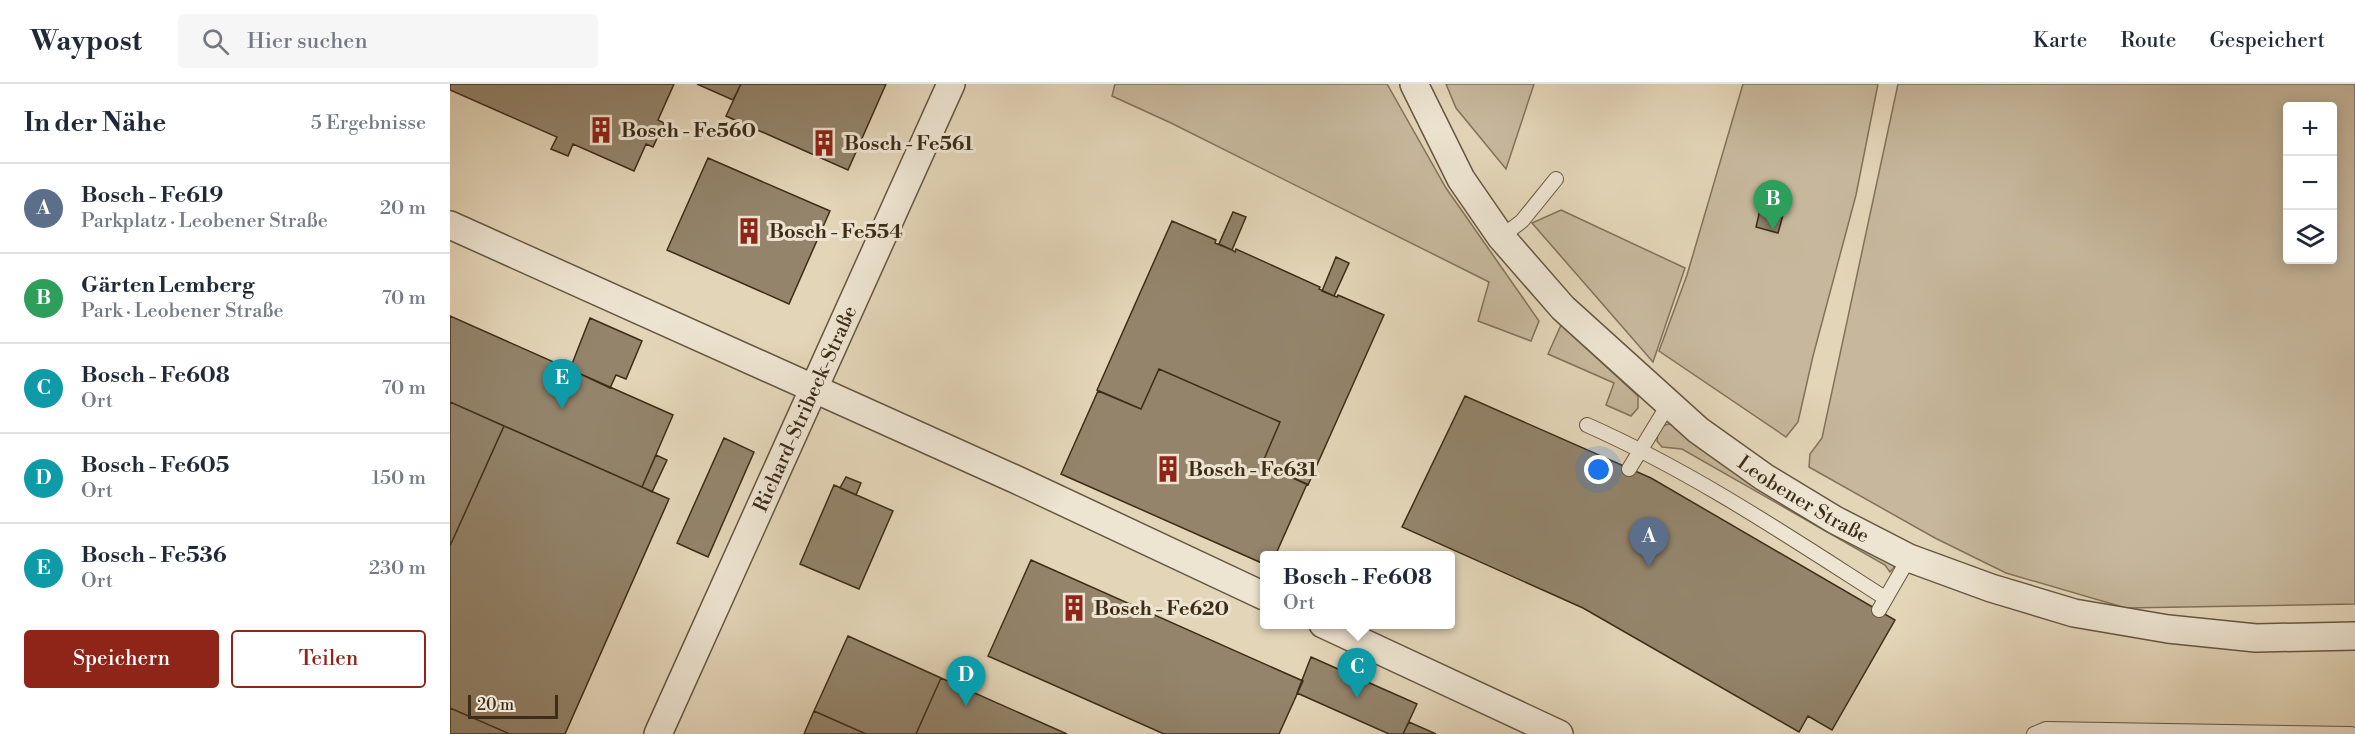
<!DOCTYPE html>
<html lang="de">
<meta charset="utf-8">
<style>
:root{--surface:#fff;--page:#f6f6f7;--text:#1f2937;--muted:#747a83;--line:#e0e1e3;--accent:#8f2418}
body{margin:0;font-family:"Libre Bodoni",serif;background:var(--page);color:var(--text)}
.controls{position:absolute;right:18px;top:18px;display:grid;overflow:hidden;border-radius:6px;box-shadow:0 3px 15px #0003}
.controls button{width:54px;height:54px;display:grid;place-items:center;padding:0;border:0;border-bottom:2px solid var(--line);background:var(--surface);color:var(--text);font:30px sans-serif}
.scale{position:absolute;left:18px;bottom:15px;width:90px;box-sizing:border-box;padding-left:6px;border:3px solid #3d2d18;border-top:0;font-size:16px;line-height:21px;white-space:nowrap;color:#3d2d18;-webkit-text-stroke:4px #ede4d1;paint-order:stroke}
.you{position:absolute;left:1149px;top:386px;width:21px;height:21px;margin:-15px;border:4px solid #fff;border-radius:50%;background:#1a73e8;box-shadow:0 0 0 9px #1a73e833}
.badge{display:grid;place-items:center;width:39px;height:39px;border-radius:50%;background:var(--accent);color:#fff;font-size:20px;font-weight:700}
.pin{position:absolute;translate:-50% -50px;filter:drop-shadow(0 2px 3px #0008)}
.pin::after{content:'';position:absolute;top:32px;width:21px;height:18px;background:inherit;clip-path:polygon(0 0,100% 0,50% 100%)}
.popup{position:absolute;left:810px;top:467px;width:195px;height:78px;box-sizing:border-box;display:grid;place-content:center;border-radius:6px;background:var(--surface);filter:drop-shadow(0 2px 4px #0005);font-size:20px;white-space:nowrap;color:var(--muted)}
.popup b{font-size:22px;color:var(--text)}
.popup::after{content:'';position:absolute;left:50%;top:100%;margin-left:-12px;border:12px solid transparent;border-top-color:var(--surface)}
.list{margin:0;padding:0;list-style:none}
h2{display:flex;justify-content:space-between;align-items:center;height:78px;margin:0;padding:0 24px;font-size:26px}
h2 small{font-size:20px;font-weight:400;color:var(--muted)}
.list li{display:grid;grid-template-columns:39px 1fr auto;gap:18px;align-items:center;box-sizing:border-box;height:90px;padding:0 24px;border-top:2px solid var(--line)}
.list b{display:block;font-size:22px;white-space:nowrap}
.list p{margin:0;font-size:20px;white-space:nowrap;color:var(--muted)}
.list em{font-size:20px;font-style:normal;color:var(--muted)}
.actions{display:flex;gap:12px;padding:18px 24px}
.actions a{flex:1;padding:14px 0;border:2px solid var(--accent);border-radius:6px;text-align:center;font-size:21px;color:var(--accent)}
.actions .main{background:var(--accent);color:#fff}
.icon{flex:none;width:33px;height:33px;fill:none;stroke:currentColor;stroke-width:2;stroke-linecap:round;stroke-linejoin:round}
.map{position:relative;flex:none;width:1905px;height:650px;overflow:hidden}
header{display:flex;align-items:center;gap:36px;box-sizing:border-box;height:84px;padding:0 30px;background:var(--surface);border-bottom:2px solid var(--line)}
header strong{font-size:28px}
nav{display:flex;gap:33px;margin-inline-start:auto;font-size:21px}
.search{width:420px;height:54px;background:var(--page);display:flex;align-items:center;gap:15px;box-sizing:border-box;padding:0 21px;border-radius:6px;color:var(--muted);font-size:22px}
main{display:flex}
aside{flex:1;background:var(--surface)}
.map>svg:first-child{display:block}
.green{fill:#c7b89d;stroke:#82725a;stroke-width:1.5;fill-rule:evenodd}
.building{fill:#93846b;stroke:#3d2d18;stroke-width:1.5}
.lines{fill:none;stroke-linecap:round;stroke-linejoin:round}
.service-casing{stroke:#665740;stroke-width:16}
.minor-casing{stroke:#665740;stroke-width:30}
.service{stroke:#ede4d1;stroke-width:14}
.minor{stroke:#ede4d1;stroke-width:27}
.labels{text-anchor:middle;stroke-width:6;stroke-linejoin:round;paint-order:stroke}
.poi-label{font-size:20px;font-weight:bold;fill:#3d2d18;stroke:#ede4d1;text-anchor:start}
.street-label{font-size:20px;fill:#3d2d18;stroke:#ede4d1}
</style>
<header>
<strong>Waypost</strong>
<div class="search"><svg class="icon" aria-label="search" viewBox="0 0 24 24"><circle cx="10" cy="10" r="6"/><path d="M15 15l6 6"/></svg>Hier suchen</div>
<nav><a>Karte</a><a>Route</a><a>Gespeichert</a></nav>
</header>
<main>
<aside>
<h2>In der Nähe<small>5 Ergebnisse</small></h2>
<ul class="list">
<li><span class="badge" style="background:#5c6f8a">A</span><div><b>Bosch - Fe619</b><p>Parkplatz · Leobener Straße</p></div><em>20 m</em></li>
<li><span class="badge" style="background:#2e9e5b">B</span><div><b>Gärten Lemberg</b><p>Park · Leobener Straße</p></div><em>70 m</em></li>
<li><span class="badge" style="background:#0f9aa8">C</span><div><b>Bosch - Fe608</b><p>Ort</p></div><em>70 m</em></li>
<li><span class="badge" style="background:#0f9aa8">D</span><div><b>Bosch - Fe605</b><p>Ort</p></div><em>150 m</em></li>
<li><span class="badge" style="background:#0f9aa8">E</span><div><b>Bosch - Fe536</b><p>Ort</p></div><em>230 m</em></li>
</ul>
<div class="actions"><a class="main">Speichern</a><a>Teilen</a></div>
</aside>
<div class="map">
<svg width="1905" height="650" viewBox="0 0 1905 650">
<rect width="100%" height="100%" fill="#e3d5b8"/>
<filter id="stains"><feTurbulence type="fractalNoise" baseFrequency=".00333" numOctaves="4"/><feColorMatrix values="0 0 0 0 .2 0 0 0 0 .09 0 0 0 0 .02 0 0 0 .5 -.17"/></filter>
<radialGradient id="worn" r=".72"><stop offset=".6" stop-color="#630" stop-opacity="0"/><stop offset="1" stop-color="#630" stop-opacity=".3"/></radialGradient>
<!-- green -->
<path class="green" d="M665,0H937L996,104L1089,237L1081,257L1028,237L1039,198L721,39L662,12Z
M996,0H1084L1056,85L1006,24Z
M1293,0H1428L1406,111L1363,272L1348,338L1336,353L1209,267L1237,191Z
M1448,0H1905V520L1676,524L1556,489L1485,454L1359,383L1360,370L1372,354ZM1838,22H1882V176H1838Z
M1111,126L1235,184L1203,278L1082,139Z
M1111,241L1188,312V324L1181,332L1156,321L1164,299L1098,270Z
M1223,339L1439,473L1445,482L1440,488L1435,481L1232,365L1212,363L1207,357L1208,347L1215,341Z"/>
<!-- building -->
<path class="building" d="M0,0H224L208,36L214,39L203,63L196,60L184,87L123,60L118,72L101,65L107,53L0,6Z
M247,0H291L283,16Z
M291,0H436L398,86L276,32Z
M258,74L380,127L339,220L217,166Z
M1310,126L1333,131L1328,149L1306,143Z
M783,128L796,133L782,166L769,160Z
M722,137L766,156L765,159L782,166L785,168L786,165L870,203L869,205L884,212L887,213L888,211L934,231L858,401L812,380L830,338L709,285L691,325L647,306Z
M886,173L899,179L884,212L872,207Z
M0,232L223,331L192,403L0,318Z
M140,234L192,257L176,295L166,291L160,304L120,285Z
M709,285L830,338L812,380L857,400L825,472H814V480L611,390L648,307L691,325Z
M1015,312L1201,394L1445,536L1382,646L1358,632L1349,648L1133,524L952,443Z
M0,318L54,342L0,462Z
M54,342L219,415L115,650H60L0,624V462Z
M274,354L304,368L258,473L227,459Z
M206,371L217,376L202,408L192,403Z
M396,393L411,399L406,411L390,404Z
M384,401L443,427L409,505L350,480Z
M581,476L853,597L829,650H714L538,572Z
M398,552L491,594L466,650H416L364,627Z
M861,573L967,620L953,650H939L847,609Z
M491,594L617,650H466Z
M0,624L60,650H0Z
M364,627L416,650H354Z
M959,638L986,650H953Z"/>
<g class="lines">
<defs>
<path id="service" d="M1051,153L1072,137L1106,95
M1137,341C1243,388 1338,452 1435,514
M1179,385L1218,321
M1429,526L1459,474
M1584,650L1596,645L1901,650"/>
<g id="minor">
<path id="s1" d="M964,0L1011,95L1051,153L1113,224L1248,346L1314,393L1385,436L1459,474L1541,504L1624,529L1718,545L1806,554L1905,552"/>
<path d="M0,141L567,396L814,512"/>
<path d="M873,540L1109,650"/>
<path id="s2" d="M208,650L501,0"/>
</g>
</defs>
<!-- service casing -->
<use href="#service" class="service-casing"/>
<!-- minor casing -->
<use href="#minor" class="minor-casing"/>
<!-- service -->
<use href="#service" class="service"/>
<!-- minor -->
<use href="#minor" class="minor"/>
</g>
<!-- icons -->
<defs>
<symbol id="building-bare" viewBox="-9 -9 18 18"><path d="M-4-6H4V6H1V3H-1V6H-4ZM-2.5-4.3h1.7v1.8h-1.7ZM.8-4.3h1.7v1.8H.8ZM-2.5-1h1.7V.8h-1.7ZM.8-1h1.7V.8H.8Z" fill="#8f2418" stroke="#ede4d1" stroke-width="2.5" paint-order="stroke"/></symbol>
</defs>
<g fill-rule="evenodd">
<use href="#building-bare" x="132" y="27" width="38" height="38"/>
<use href="#building-bare" x="355" y="40" width="38" height="38"/>
<use href="#building-bare" x="280" y="128" width="38" height="38"/>
<use href="#building-bare" x="699" y="366" width="38" height="38"/>
<use href="#building-bare" x="605" y="505" width="38" height="38"/>
</g>
<g class="labels">
<!-- poi labels -->
<g class="poi-label">
<text x="171" y="53">Bosch - Fe560</text>
<text x="394" y="66">Bosch - Fe561</text>
<text x="319" y="154">Bosch - Fe554</text>
<text x="738" y="392">Bosch - Fe631</text>
<text x="644" y="531">Bosch - Fe620</text>
</g>
<!-- street labels -->
<g class="street-label">
<text dy="7" stroke="none"><textPath href="#s2" startOffset="357">Richard-Stribeck-Straße</textPath></text>
<text dy="7" stroke="none"><textPath href="#s1" startOffset="579">Leobener Straße</textPath></text>
</g>
</g>
<rect width="100%" height="100%" filter="url(#stains)"/>
<rect width="100%" height="100%" fill="url(#worn)"/>
</svg>
<div class="controls">
<button>+</button>
<button>−</button>
<button><svg class="icon" aria-label="layers" viewBox="0 0 24 24"><path d="M12 4l9 5-9 5-9-5zM3 14l9 5 9-5"/></svg></button>
</div>
<div class="scale">20 m</div>
<div class="you"></div>
<div class="pin badge" style="left:1199px;top:483px;background:#5c6f8a">A</div>
<div class="pin badge" style="left:1323px;top:146px;background:#2e9e5b">B</div>
<div class="pin badge" style="left:907px;top:614px;background:#0f9aa8">C</div>
<div class="popup"><b>Bosch - Fe608</b>Ort</div>
<div class="pin badge" style="left:516px;top:622px;background:#0f9aa8">D</div>
<div class="pin badge" style="left:112px;top:325px;background:#0f9aa8">E</div>
</div>
</main>
